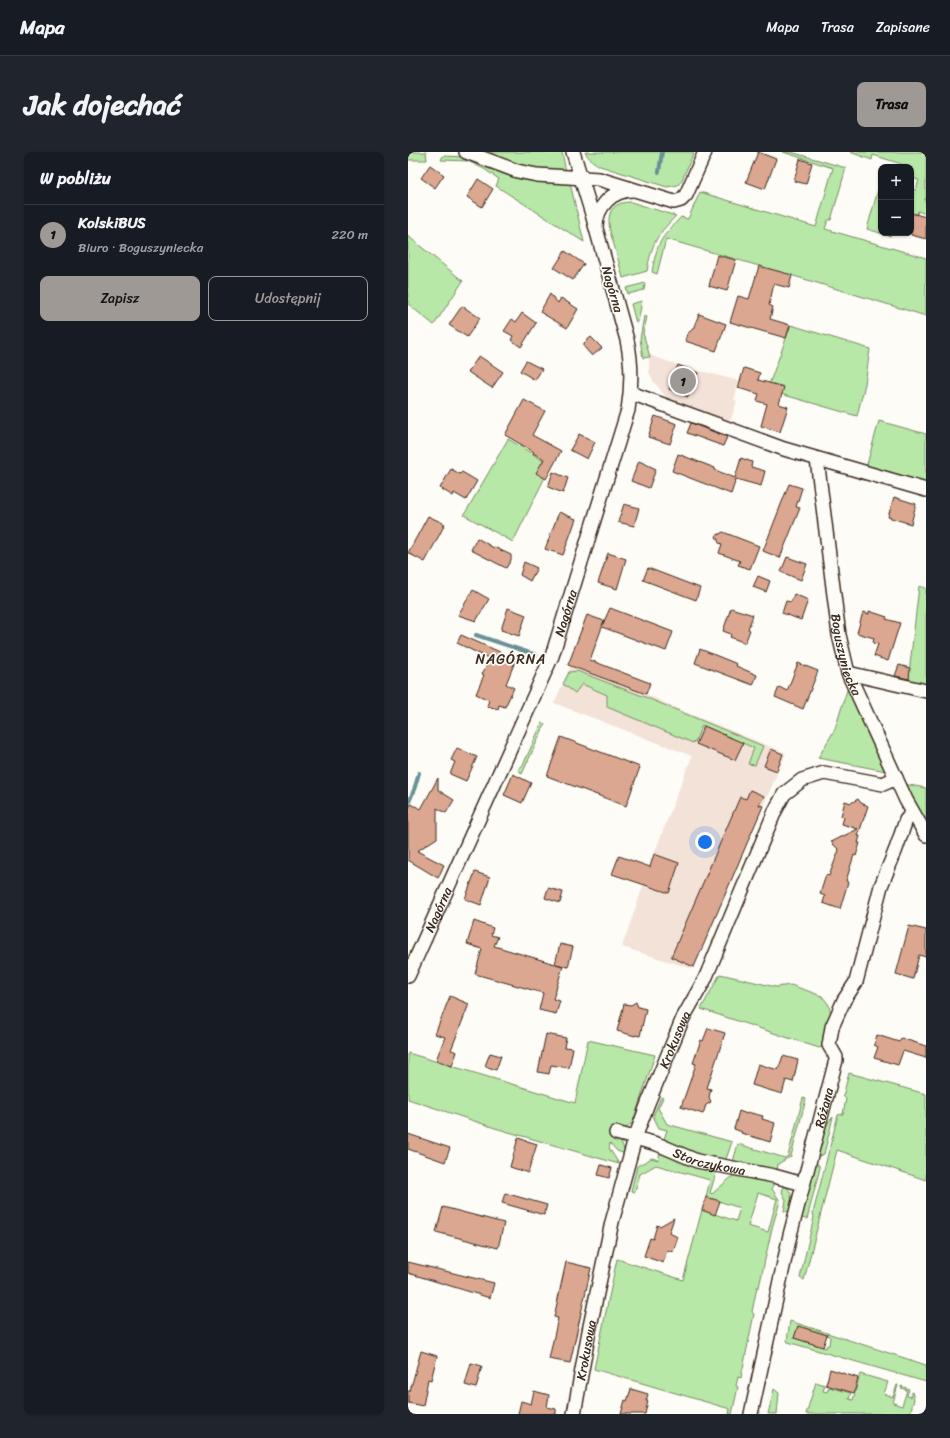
<!DOCTYPE html>
<html lang="pl">
<meta charset="utf-8">
<style>
:root{--surface:#171b24;--page:#20242c;--text:#f1f3f6;--muted:#9ea1a6;--line:#363941;--accent:#9f9995}
body{margin:0;font-family:Sriracha,sans-serif;background:var(--page);color:var(--text)}
.controls{position:absolute;right:12px;top:12px;display:grid;overflow:hidden;border-radius:8px;box-shadow:0 1px 3px #0004}
.controls button{width:36px;height:36px;display:grid;place-items:center;padding:0;border:0;border-bottom:1px solid var(--line);background:var(--surface);color:var(--text);font:20px sans-serif}
.you{position:absolute;left:297px;top:690px;width:14px;height:14px;margin:-10px;border:3px solid #fff;border-radius:50%;background:#1a73e8;box-shadow:0 0 0 6px #1a73e833}
.badge{display:grid;place-items:center;width:26px;height:26px;border-radius:50%;background:var(--accent);color:#111;font-size:13px;font-weight:700}
.pin{position:absolute;translate:-50% -50%;border:2px solid #fff;box-shadow:0 1px 4px #0006}
.list{margin:0;padding:0;list-style:none}
h2{display:flex;justify-content:space-between;align-items:center;height:52px;margin:0;padding:0 16px;font-size:17px}
h2 small{font-size:13px;font-weight:400;color:var(--muted)}
.list li{display:grid;grid-template-columns:26px 1fr auto;gap:12px;align-items:center;box-sizing:border-box;height:60px;padding:0 16px;border-top:1px solid var(--line)}
.list b{display:block;font-size:15px;white-space:nowrap}
.list p{margin:0;font-size:13px;white-space:nowrap;color:var(--muted)}
.list em{font-size:13px;font-style:normal;color:var(--muted)}
.actions{display:flex;gap:8px;padding:12px 16px}
.actions a{flex:1;padding:9px 0;border:1px solid var(--accent);border-radius:8px;text-align:center;font-size:14px;color:var(--accent)}
.actions .main{background:var(--accent);color:#111}
.map{position:relative;flex:none;width:518px;height:1262px;overflow:hidden;border-radius:8px}
header{display:flex;align-items:center;gap:24px;box-sizing:border-box;height:56px;padding:0 20px;background:var(--surface);border-bottom:1px solid var(--line)}
header strong{font-size:19px}
nav{display:flex;gap:22px;margin-inline-start:auto;font-size:14px}
.intro{display:flex;align-items:center;justify-content:space-between;box-sizing:border-box;height:96px;padding:0 24px}
h1{margin:0;font-size:28px}
.button{padding:10px 18px;border-radius:8px;background:var(--accent);color:#111;font-size:14px;font-weight:700}
main{display:flex;gap:24px;padding:0 24px}
aside{flex:1;background:var(--surface);border-radius:8px;box-shadow:0 1px 3px #0004}
.map>svg:first-child{display:block}
.built{fill:#f3e2d8}
.green{fill:#b7e8a8;stroke:#798963;fill-rule:evenodd}
.lines{fill:none;stroke-linecap:round;stroke-linejoin:round}
.stream{stroke:#699196;stroke-width:4}
.building{fill:#dca790;stroke:#3b2a1e}
.street-casing{stroke:#3b2a1e;stroke-width:16}
.street{stroke:#fdfcf7;stroke-width:13}
.labels{text-anchor:middle;stroke-width:3.5;stroke-linejoin:round;paint-order:stroke}
.street-label{font-size:13px;fill:#3b2a1e;stroke:#fdfcf7}
.neighbourhood-label{font-size:14px;letter-spacing:1px;fill:#3b2a1e;stroke:#fdfcf7}
</style>
<header>
<strong>Mapa</strong>
<nav><a>Mapa</a><a>Trasa</a><a>Zapisane</a></nav>
</header>
<div class="intro"><h1>Jak dojechać</h1><a class="button">Trasa</a></div>
<main>
<aside>
<h2>W pobliżu<small></small></h2>
<ul class="list">
<li><span class="badge">1</span><div><b>KolskiBUS</b><p>Biuro · Boguszyniecka</p></div><em>220 m</em></li>
</ul>
<div class="actions"><a class="main">Zapisz</a><a>Udostępnij</a></div>
</aside>
<div class="map">
<svg width="518" height="1262" viewBox="0 0 518 1262">
<rect width="100%" height="100%" fill="#fdfcf7"/>
<filter id="ink" filterUnits="userSpaceOnUse"><feTurbulence type="fractalNoise" baseFrequency=".025" numOctaves="2"/><feDisplacementMap in="SourceGraphic" scale="8" xChannelSelector="R" yChannelSelector="G"/><feConvolveMatrix kernelMatrix="1 2 1 2 8 2 1 2 1" color-interpolation-filters="sRGB"/></filter>
<g filter="url(#ink)">
<!-- built -->
<path class="built" d="M241,203L270,213L331,229L326,248L329,249L323,267H321L319,271L262,250L246,230L241,220Z
M163,514L238,542L277,560L378,601L285,817L214,795L246,702L284,604L146,551Z"/>
<!-- green -->
<path class="green" d="M0,0H18L19,8H0Z
M74,0H154L158,20L115,16Z
M177,0H286L274,28L270,33L259,35L192,14C185,10 181,7 177,0Z
M375,0H383L438,16L423,68H420L417,77L518,106V164L396,127L258,87L249,122L244,120C249,91 252,87 273,65L280,67L292,40L408,75L425,16Z
M442,0H518V46L516,48L518,51V62L510,59L509,62L503,61V37L508,38L511,28L503,26V15L465,3L464,8Z
M35,4L60,5L162,31L176,90L88,34L91,27L76,17L60,9L33,8Z
M470,38L473,39V81H483L482,84L459,77Z
M223,50L268,64C248,84 244,91 239,119L215,126C212,116 210,106 207,96C201,78 192,50 223,50Z
M0,84L55,129L26,173L0,152Z
M237,131L236,138L220,142L218,136Z
M234,149L230,170L228,171L223,152Z
M236,164L239,165L235,181L242,205L235,206L232,187Z
M383,173L462,197L457,232L449,264L359,238Z
M471,269L518,282V333L458,316Z
M100,287L143,313L105,390L56,363Z
M511,434L518,436V534L500,530Z
M169,519L237,545L355,594L347,613L340,612L346,596L294,573L287,590L286,589L285,591L199,555V543L174,532L167,541L155,532L161,520Z
M439,538L443,542L478,619L410,606L427,577Z
M134,571L137,572L114,622L110,617L115,613Z
M496,632L518,636V673Z
M312,822L368,835L383,833L414,844L421,853L423,863L418,894L411,896L293,857Z
M180,888L247,903L225,970L217,977L212,988L218,1002L209,999L202,991L201,996L211,1012L87,976L0,947V901L167,951Z
M441,921L518,942V1028L429,998L396,1128L392,1126L406,1065L405,1061L430,963L435,962L438,947L435,944Z
M253,945L255,946L250,956L259,972L324,990L318,1007L313,1010L281,1002L255,990L259,978L251,976L245,964Z
M395,946L398,947L383,1004L370,1012L369,1019L324,1013L330,992L377,1006L380,1004Z
M425,965L416,1002L412,1004L409,1003C413,990 414,975 425,965Z
M253,998L302,1016L308,1021L302,1041L304,1042L326,1023L365,1027L366,1029L364,1037L372,1049L364,1076L351,1135H349L344,1160L346,1162L333,1226L330,1225L328,1234L330,1235L324,1262H321L322,1257L186,1217L209,1107L275,1128L294,1058L328,1069L332,1056L298,1045L302,1028L248,1013L232,1022L227,1040L223,1039L229,1014L244,1006L250,1008ZM350,1041L369,1047L360,1080L340,1074Z
M407,1012H410L412,1016L399,1067L393,1066Z
M376,1033C386,1040 384,1049 381,1060L376,1059L378,1048L374,1040Z
M382,1169L518,1213V1230L380,1190L379,1189ZM390,1174L419,1183L422,1185L421,1193H419L418,1196L386,1186Z
M452,1222L480,1230L476,1242L485,1245L489,1233H490L485,1251L494,1254L499,1238L493,1236V1234L501,1237L499,1244L502,1245L504,1240L506,1247L502,1262H398L408,1230L417,1233L415,1239L419,1240L421,1235L443,1241L441,1247L445,1248Z
M366,1237L371,1241L369,1262H360Z"/>
<g class="lines">
<!-- stream -->
<path class="stream" d="M251,20L254,0
M68,483L128,503
M0,652L6,638L11,621"/>
</g>
<!-- building -->
<path class="building" d="M350,0L368,7L357,37L338,30Z
M392,7L404,11L398,32L386,29Z
M22,13L36,23L27,36L13,26Z
M70,27L85,37L74,55L59,45Z
M503,61L518,65V87L503,83Z
M157,99L176,112L165,128L146,116Z
M309,103L328,108L319,139L301,134Z
M351,114L384,123L381,136L366,132L361,153L365,155L362,167L382,173L378,186L322,170L330,144L341,147Z
M142,142L150,151L153,146L170,157L159,176L132,160Z
M54,154L72,166L59,185L41,173Z
M114,161L128,171L113,195L103,188L105,184L96,179L104,167L108,170Z
M291,162L318,172L308,199L277,189L279,182L285,177Z
M183,185L194,196L184,204L176,195V191Z
M71,204L95,220L84,236L60,220Z
M118,209L134,217L127,228L112,219Z
M270,213L290,221L280,245L261,237Z
M336,216L352,221L350,228L376,235L371,252L380,255L372,280L353,274L359,252L349,249L351,242L330,236Z
M116,248L137,259L124,283L153,299L138,327L128,321L136,307L125,301L126,300L97,283Z
M247,264L269,272L262,292L240,285Z
M283,271L319,285L315,294L279,281Z
M171,282L187,290L179,307L162,298Z
M270,302L307,316V318L327,326L333,306L344,310L343,315L357,319L353,334L328,327L323,342L264,319Z
M231,309L248,317L241,336L223,329Z
M43,317L52,322L54,320L69,329L58,348L46,341L45,344L32,336Z
M145,320L160,326L155,341L140,335Z
M381,332L394,336L388,355L392,356L372,406L355,399Z
M486,345L508,352L503,372L480,365Z
M216,352L231,356L226,374L210,370Z
M151,360L168,367L155,403L137,397Z
M20,364L37,372L17,410L0,401Z
M315,380L351,394L342,417L330,413L332,409L311,401L314,392L311,391L308,384Z
M69,386L86,396V395L103,403V408L98,416L63,398Z
M200,401L218,407L209,437L190,431Z
M379,405L399,412L393,428L373,420Z
M116,410L129,416L122,429L112,423Z
M240,416L292,436L288,448L235,428Z
M350,424L362,429L358,440L345,435Z
M65,438L81,447L68,469L50,463Z
M386,442L400,448L393,468L374,461L378,449L383,450Z
M100,456L118,463L111,484L93,478Z
M202,456L265,480L258,499L194,475L182,508L242,531L238,542L160,513L179,463L196,469L194,474Z
M323,456L345,463L340,477L342,478L337,491L322,485L323,482L315,479Z
M461,459L479,465L478,467L492,471L480,509L466,504L470,492L465,491L466,486L449,481L455,460L461,462Z
M53,483L108,507L98,532L106,536L97,555L91,553L90,557L79,554L81,548L68,542L76,523L74,522L82,507L49,491Z
M292,497L329,512L328,514L349,523L345,533L287,511Z
M390,511L410,519L395,557L367,545L371,535L379,539Z
M491,513L502,516L501,527L487,524Z
M296,574L335,591L327,608L288,592Z
M153,585L232,615L218,654L139,624Z
M49,596L69,605L58,629L42,622L47,610L43,608Z
M363,597L375,602L369,619L356,614Z
M105,622L123,631L114,651L96,643Z
M30,626V638L46,648L38,661L29,656V686L9,699L36,713L30,726L0,708V658L3,652L13,657Z
M342,638L356,644L351,653L355,654L286,815L263,805L332,645L338,647Z
M450,647L453,651L460,654L450,684H452L450,691H452L448,704L446,703L438,729L440,730L432,757L415,751L417,744L412,742L418,723L421,724L431,698L423,690L450,677L434,672L436,665L433,664L437,649L443,651Z
M246,702L271,711L261,741L204,722L211,704L242,715Z
M67,720L82,725L73,753L57,747Z
M140,736L155,740L152,751L137,746Z
M66,769L85,776L83,783L90,785L86,794L147,812L152,792L165,795L160,815L148,812L155,814L145,847L152,849L148,862L131,858L135,841L67,822L74,797L59,792Z
M501,774L518,778V805L511,803L505,827L488,822Z
M42,844L61,852L43,898L49,900L44,914L28,908L37,885L27,882Z
M228,850L230,855L238,857L232,884L227,883V884L209,879L216,852L223,853Z
M300,876L317,881L299,936L303,937L301,945L303,950L298,953L295,962L273,955L288,912L285,911L293,888L295,889Z
M138,882L158,886L156,895L165,896L161,916L143,913L141,922L130,920Z
M469,883L491,890L493,886L518,894V906L495,899L490,913L466,906L470,895L466,893Z
M82,901L93,904L88,918L77,914Z
M375,904L390,908L385,930L378,928L374,942L344,933L350,912L370,918Z
M331,959L339,962V960L355,964L354,967L367,971L362,990L333,981L334,980L326,977Z
M0,982L42,996L37,1010L0,997Z
M110,986L129,992L120,1021L102,1015Z
M193,1013L204,1016L201,1026L190,1023Z
M97,1041L139,1053L136,1063L94,1051Z
M298,1045L312,1049L307,1063L294,1058Z
M35,1055L96,1071L90,1096L28,1080Z
M266,1066L261,1081L270,1085L265,1100L259,1098L255,1111L236,1104L242,1086L245,1087L249,1073L252,1074Z
M0,1110L86,1131L82,1146L0,1121Z
M158,1110L183,1116L162,1211L141,1207L150,1166L146,1165Z
M390,1174L419,1183L415,1195L386,1186Z
M13,1199L29,1204L23,1228L20,1227L15,1254L0,1251V1239H2Z
M63,1211L74,1214L68,1236L57,1233Z
M422,1217L450,1226L446,1241L418,1233Z
M223,1237L240,1242L238,1249H240L237,1262H213L217,1248L219,1249Z
M126,1239L141,1243L139,1255L148,1257V1262H110L113,1249L123,1252Z"/>
<g class="lines">
<defs>
<g id="street">
<path d="M58,0L109,19L129,23L191,27L266,50L273,48L278,43L297,0"/>
<path d="M188,75C188,55 204,38 225,38"/>
<path d="M223,241L376,297L518,338"/>
<path id="s1" d="M409,307L431,483L440,521L498,648L518,683"/>
<path d="M440,521L518,539"/>
<path id="s2" d="M0,824L144,504L220,258C224,234 224,211 219,188L184,62L165,0"/>
<path id="s3" d="M208,981L249,992L289,1009L366,1024L395,1032"/>
<path id="s4" d="M166,1262L181,1179L204,1070L227,986L240,951L275,866L297,827L367,659L376,642L394,628L416,621L475,632L488,626"/>
<path id="s5" d="M343,1262L382,1083L428,908V905L421,893L424,875L436,848L448,830L473,734L488,697L498,668L505,661"/>
</g>
</defs>
<!-- street casing -->
<use href="#street" class="street-casing"/>
<!-- street -->
<use href="#street" class="street"/>
</g>
</g>
<g class="labels">
<!-- street labels -->
<g class="street-label">
<text transform="translate(205 137) rotate(74)" y="5">Nagórna</text>
<text dy="5" stroke="none"><textPath href="#s2" startOffset="396">Nagórna</textPath></text>
<text dy="5" stroke="none"><textPath href="#s1" startOffset="198">Boguszyniecka</textPath></text>
<text dy="5" stroke="none"><textPath href="#s2" startOffset="73">Nagórna</textPath></text>
<text dy="5" stroke="none"><textPath href="#s4" startOffset="389">Krokusowa</textPath></text>
<text dy="5" stroke="none"><textPath href="#s5" startOffset="315">Różana</textPath></text>
<text dy="5" stroke="none"><textPath href="#s3" startOffset="98">Storczykowa</textPath></text>
<text dy="5" stroke="none"><textPath href="#s4" startOffset="65">Krokusowa</textPath></text>
</g>
<!-- neighbourhood labels -->
<g class="neighbourhood-label">
<text x="103" y="512">NAGÓRNA</text>
</g>
</g>
</svg>
<div class="controls">
<button>+</button>
<button>−</button>
</div>
<div class="you"></div>
<div class="pin badge" style="left:275px;top:229px">1</div>
</div>
</main>
